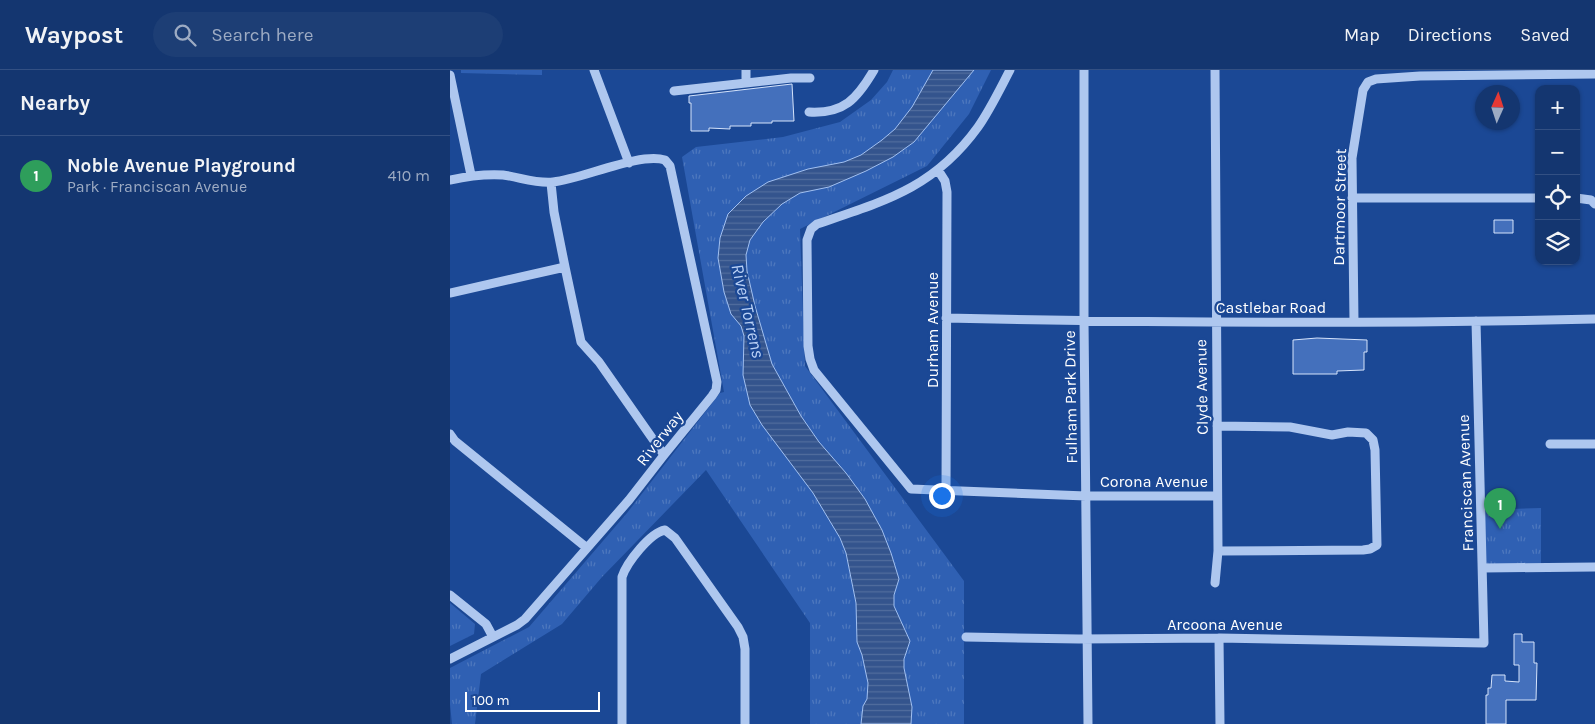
<!DOCTYPE html>
<meta charset="utf-8">
<style>
:root{--surface:#143670;--page:#1d3e75;--text:#f1f3f6;--muted:#9dabc3;--line:#335083;--accent:#ffdf6c}
body{margin:0;font-family:Karla,sans-serif;background:var(--page);color:var(--text)}
.controls{position:absolute;right:15px;top:15px;display:grid;overflow:hidden;border-radius:10px;box-shadow:0 1px 4px #0004}
.controls button{width:45px;height:45px;display:grid;place-items:center;padding:0;border:0;border-bottom:1px solid var(--line);background:var(--surface);color:var(--text);font:25px sans-serif}
.compass{position:absolute;left:1025px;top:15px;width:45px;height:45px;border-radius:50%;background:var(--surface);box-shadow:0 1px 4px #0004;rotate:3deg}
.scale{position:absolute;left:15px;bottom:12px;width:135px;box-sizing:border-box;padding-left:5px;border:2px solid #fff;border-top:0;font-size:14px;line-height:18px;white-space:nowrap;color:#fff;-webkit-text-stroke:4px #1b4895;paint-order:stroke}
.you{position:absolute;left:491px;top:425px;width:18px;height:18px;margin:-12px;border:4px solid #fff;border-radius:50%;background:#1a73e8;box-shadow:0 0 0 8px #1a73e833}
.badge{display:grid;place-items:center;width:32px;height:32px;border-radius:50%;background:var(--accent);color:#fff;font-size:16px;font-weight:700}
.pin{position:absolute;translate:-50% -41px;filter:drop-shadow(0 1px 2px #0008)}
.pin::after{content:'';position:absolute;top:26px;width:18px;height:15px;background:inherit;clip-path:polygon(0 0,100% 0,50% 100%)}
.list{margin:0;padding:0;list-style:none}
h2{display:flex;justify-content:space-between;align-items:center;height:65px;margin:0;padding:0 20px;font-size:21px}
h2 small{font-size:16px;font-weight:400;color:var(--muted)}
.list li{display:grid;grid-template-columns:32px 1fr auto;gap:15px;align-items:center;box-sizing:border-box;height:80px;padding:0 20px;border-top:1px solid var(--line)}
.list b{display:block;font-size:19px;white-space:nowrap}
.list p{margin:0;font-size:16px;white-space:nowrap;color:var(--muted)}
.list em{font-size:16px;font-style:normal;color:var(--muted)}
.icon{flex:none;width:28px;height:28px;fill:none;stroke:currentColor;stroke-width:2;stroke-linecap:round;stroke-linejoin:round}
.map{position:relative;flex:none;width:1145px;height:654px;overflow:hidden}
header{display:flex;align-items:center;gap:30px;box-sizing:border-box;height:70px;padding:0 25px;background:var(--surface);border-bottom:1px solid var(--line)}
header strong{font-size:24px}
nav{display:flex;gap:28px;margin-inline-start:auto;font-size:18px}
.search{width:350px;height:45px;background:var(--page);display:flex;align-items:center;gap:12px;box-sizing:border-box;padding:0 18px;border-radius:28px;color:var(--muted);font-size:19px}
main{display:flex}
aside{flex:1;background:var(--surface)}
.map>svg:first-child{display:block}
.park{fill:url(#park-tufts)}
.water{fill:url(#water-rules);stroke:#a1c0f1}
.building{fill:#4470bc;stroke:#d5e3fb}
.lines{fill:none;stroke-linecap:round;stroke-linejoin:round}
.minor{stroke:#aec7ef;stroke-width:9}
.labels{text-anchor:middle;stroke-width:4.5;stroke-linejoin:round;paint-order:stroke}
.street-label{font-size:16px;fill:#fff;stroke:#1b4895}
.water-label{font-size:18px;font-style:italic;fill:#bad1f6;stroke:#1b4895}
</style>
<header>
<strong>Waypost</strong>
<div class="search"><svg class="icon" aria-label="search" viewBox="0 0 24 24"><circle cx="10" cy="10" r="6"/><path d="M15 15l6 6"/></svg>Search here</div>
<nav><a>Map</a><a>Directions</a><a>Saved</a></nav>
</header>
<main>
<aside>
<h2>Nearby<small></small></h2>
<ul class="list">
<li><span class="badge" style="background:#2e9e5b">1</span><div><b>Noble Avenue Playground</b><p>Park · Franciscan Avenue</p></div><em>410 m</em></li>
</ul>
</aside>
<div class="map">
<svg width="1145" height="654" viewBox="0 0 1145 654">
<defs>
<pattern id="park-tufts" width="24" height="20" patternUnits="userSpaceOnUse" patternTransform="scale(1.25)"><rect width="24" height="20" fill="#2f60b3"/><path d="M3 7l-1-3M5 7V3M7 7l1-3M15 17l-1-3M17 17v-4M19 17l1-3" fill="none" stroke="#4e78be"/></pattern>
<pattern id="water-rules" width="6" height="5" patternUnits="userSpaceOnUse" patternTransform="scale(1.25)"><rect width="6" height="5" fill="#34548d"/><path d="M0 2.5h6" fill="none" stroke="#526e9e"/></pattern>
</defs>
<rect width="100%" height="100%" fill="#1b4895"/>
<!-- park -->
<path class="park" d="M11,0H92V5L11,3Z
M443,0H541L519,44L477,96L350,159L355,296L514,511V654H360V553L256,400L152,507L112,554L31,604L25,654H2L0,634V598L79,557L177,443L270,323L274,322L232,87L246,77L333,67L390,52L421,30L437,12Z
M1091,438V498H1033L1031,440Z
M0,533L25,554L24,564L0,576Z"/>
<!-- water -->
<path class="water" d="M483,0H524L464,72L443,87L416,101L379,117L350,123L332,134L313,152L300,170L296,185L297,201L305,236L322,294L351,346L369,372L396,403L415,429L432,460L441,483L449,509L444,525V536L460,571L454,589V598L462,637L461,654H411L413,636L417,629L418,613L412,585L407,572L406,533L396,483L390,468L363,423L312,355L300,335L293,305L294,266L291,256L281,244L274,222L268,188L270,168L278,144L296,126L318,112L358,99L394,92L411,85L432,70L445,59L462,37Z"/>
<!-- building -->
<path class="building" d="M342,14L344,51H322V53H301V56H280V59L259,58V61H241V33H239V26Z
M1044,150H1063V163H1044Z
M867,268L917,270V282H914V300L887,301V304H843V270Z
M1064,564H1072V572H1084V593H1087L1086,630H1056V654H1036V625H1038V618H1041L1042,605H1055V611L1069,612V595H1064Z"/>
<g class="lines">
<!-- minor -->
<path class="minor" d="M144,0L179,93
M296,0V13
M560,0C550,19 540,40 528,57C484,118 435,131 367,154L361,159L357,170L358,276L360,289L364,300L461,419L636,426H767
M634,0V251L638,654
M0,5L21,105
M224,21L341,8H360
M359,42C394,44 407,29 424,0
M488,100L495,111L497,122L496,422
M0,110C18,106 35,104 53,105C69,107 87,114 103,112C133,109 189,82 215,90L220,96L267,312L266,320L262,326L214,385L179,430L75,549L67,555L0,589
M101,113L104,142L115,197L131,272L149,292L214,385
M902,128H1089
M1126,128L1141,130L1145,134
M0,223L115,197
M496,248C712,253 929,254 1145,249
M904,251L902,88L913,20L918,12L926,9L970,6L1145,4
M767,356L840,357L882,365L898,362L916,363L923,370L925,380L927,475L920,479L913,480L768,481
M0,364L5,371L137,478
M1100,374H1145
M1033,498L1145,497
M765,513L768,481L765,0
M0,525L36,554L43,567
M516,567L629,569L769,568L1034,573L1026,251
M769,568L770,654
M172,654V507C177,492 200,463 215,460L225,468L288,557L293,567L295,579V654"/>
</g>
<g class="labels">
<!-- street labels -->
<g class="street-label">
<text transform="translate(889 137) rotate(-89)" y="6">Dartmoor Street</text>
<text x="821" y="243">Castlebar Road</text>
<text transform="translate(482 260) rotate(-90)" y="6">Durham Avenue</text>
<text transform="translate(751 317) rotate(-91)" y="6">Clyde Avenue</text>
<text transform="translate(620 327) rotate(-91)" y="6">Fulham Park Drive</text>
<text transform="translate(209 368) rotate(-52)" y="6">Riverway</text>
<text x="704" y="417">Corona Avenue</text>
<text transform="translate(1015 413) rotate(-92)" y="6">Franciscan Avenue</text>
<text x="775" y="560">Arcoona Avenue</text>
</g>
<!-- water labels -->
<g class="water-label">
<text transform="translate(298 241) rotate(77)" y="6">River Torrens</text>
</g>
</g>
</svg>
<div class="controls">
<button>+</button>
<button>−</button>
<button><svg class="icon" aria-label="locate" viewBox="0 0 24 24"><circle cx="12" cy="12" r="6"/><path d="M12 2v4M12 18v4M2 12h4M18 12h4"/></svg></button>
<button><svg class="icon" aria-label="layers" viewBox="0 0 24 24"><path d="M12 4l9 5-9 5-9-5zM3 14l9 5 9-5"/></svg></button>
</div>
<svg class="compass" viewBox="-18 -18 36 36"><path d="M0-13l5 13h-10z" fill="#e53935"/><path d="M0 13l5-13h-10z" fill="#9dabc3"/></svg>
<div class="scale">100 m</div>
<div class="you"></div>
<div class="pin badge" style="left:1050px;top:459px;background:#2e9e5b">1</div>
</div>
</main>
